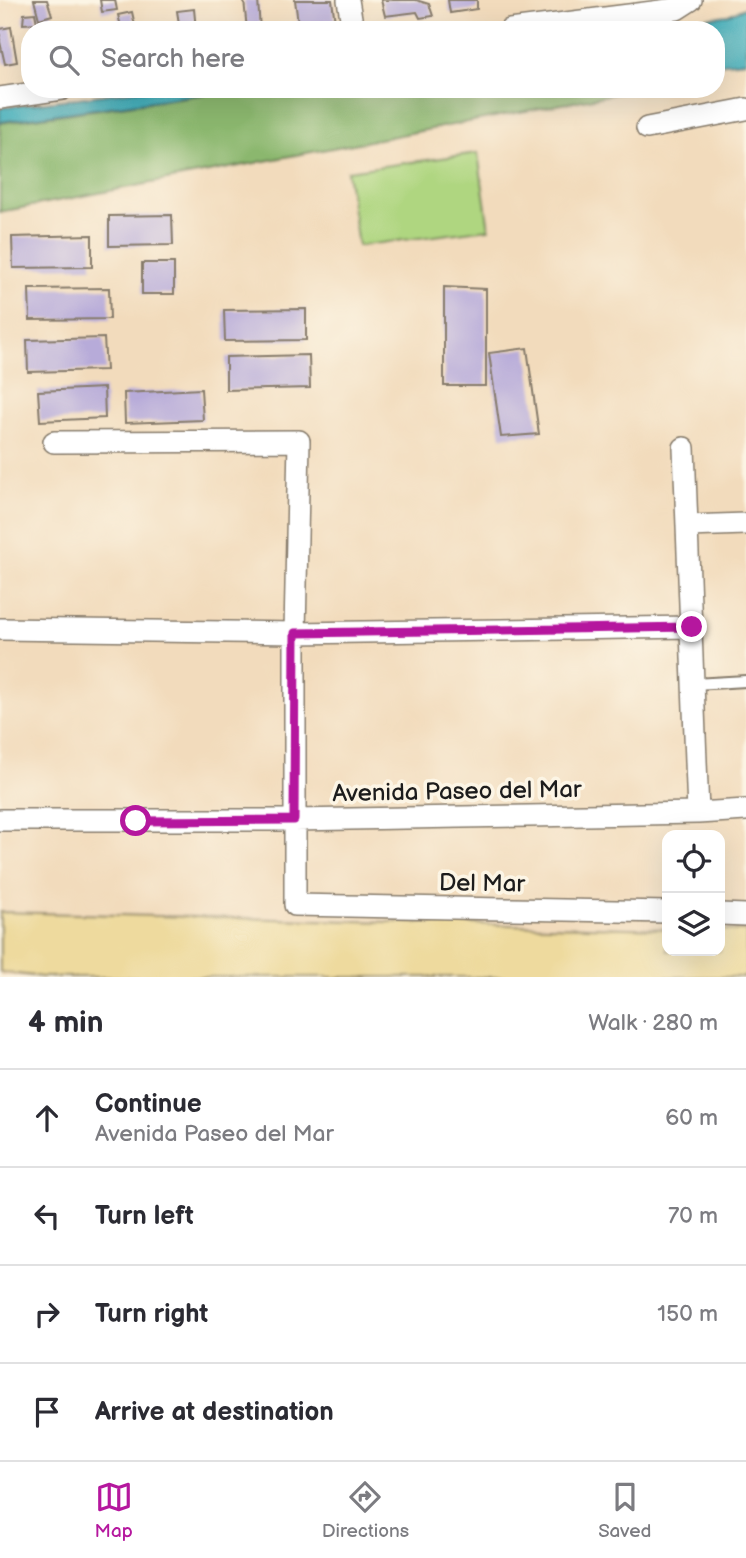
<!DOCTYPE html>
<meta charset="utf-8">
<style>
:root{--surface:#fff;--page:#f7f7f7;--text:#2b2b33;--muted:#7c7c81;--line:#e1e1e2;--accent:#b5179e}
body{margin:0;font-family:"Balsamiq Sans",sans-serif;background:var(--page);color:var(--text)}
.controls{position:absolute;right:21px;bottom:21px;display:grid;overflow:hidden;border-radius:14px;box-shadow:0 7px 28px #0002}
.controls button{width:63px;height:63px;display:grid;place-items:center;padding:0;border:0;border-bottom:2px solid var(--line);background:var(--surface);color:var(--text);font:35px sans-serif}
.stop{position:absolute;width:21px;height:21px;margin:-16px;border:5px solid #b5179e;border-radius:50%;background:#fff}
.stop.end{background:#b5179e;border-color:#fff;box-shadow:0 2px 7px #0008}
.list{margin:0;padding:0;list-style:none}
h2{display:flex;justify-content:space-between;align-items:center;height:91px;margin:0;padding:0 28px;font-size:30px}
h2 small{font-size:23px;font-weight:400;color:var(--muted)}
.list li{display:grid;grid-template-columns:46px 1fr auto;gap:21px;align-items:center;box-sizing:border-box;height:98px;padding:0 28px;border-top:2px solid var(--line)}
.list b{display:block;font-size:26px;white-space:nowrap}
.list p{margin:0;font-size:23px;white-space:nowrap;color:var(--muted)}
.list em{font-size:23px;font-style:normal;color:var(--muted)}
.icon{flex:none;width:38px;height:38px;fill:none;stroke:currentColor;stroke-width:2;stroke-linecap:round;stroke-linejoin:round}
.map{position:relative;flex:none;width:746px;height:977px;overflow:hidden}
.search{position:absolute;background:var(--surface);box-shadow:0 7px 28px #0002;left:21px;right:21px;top:21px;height:77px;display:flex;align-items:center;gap:18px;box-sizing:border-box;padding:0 24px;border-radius:28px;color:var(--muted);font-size:26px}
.sheet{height:483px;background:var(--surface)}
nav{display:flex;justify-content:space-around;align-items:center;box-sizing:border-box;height:98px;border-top:2px solid var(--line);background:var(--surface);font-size:19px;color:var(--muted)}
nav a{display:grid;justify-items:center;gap:4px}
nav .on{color:var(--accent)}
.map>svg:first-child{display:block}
.green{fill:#afd680;stroke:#66794e;stroke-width:2}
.forest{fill:#8bb76e;stroke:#546a45;stroke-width:2}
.sand{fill:#eeda9e;stroke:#857b5d;stroke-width:2}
.water{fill:#3dacb9;stroke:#2c646a;stroke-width:2}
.building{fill:#b7abd9}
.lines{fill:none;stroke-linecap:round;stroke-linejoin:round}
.lane-casing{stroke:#877c6c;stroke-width:14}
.street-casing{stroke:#877c6c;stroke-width:24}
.lane{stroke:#fff;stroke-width:10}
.street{stroke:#fff;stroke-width:21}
.route{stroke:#b5179e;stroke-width:9}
.labels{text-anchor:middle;stroke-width:7;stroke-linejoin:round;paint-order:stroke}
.street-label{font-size:24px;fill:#1c1c1c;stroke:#fcf5e5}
</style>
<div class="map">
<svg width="746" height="977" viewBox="0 0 746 977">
<rect width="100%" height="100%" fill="#fcf5e5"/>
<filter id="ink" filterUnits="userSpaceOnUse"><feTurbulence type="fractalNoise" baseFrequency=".0143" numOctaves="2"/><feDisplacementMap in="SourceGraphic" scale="14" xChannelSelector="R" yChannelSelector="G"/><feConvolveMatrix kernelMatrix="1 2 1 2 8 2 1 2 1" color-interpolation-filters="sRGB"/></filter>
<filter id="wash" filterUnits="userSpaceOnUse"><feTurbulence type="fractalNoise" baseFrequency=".00686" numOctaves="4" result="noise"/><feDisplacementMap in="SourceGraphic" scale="28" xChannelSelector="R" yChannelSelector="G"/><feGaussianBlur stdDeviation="1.57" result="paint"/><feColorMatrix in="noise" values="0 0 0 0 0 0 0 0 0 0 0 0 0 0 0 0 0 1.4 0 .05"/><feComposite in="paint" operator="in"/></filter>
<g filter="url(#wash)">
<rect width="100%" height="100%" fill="#f2dbbc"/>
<!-- green -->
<path class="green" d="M478,153L489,229L358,246L347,171Z"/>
<!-- forest -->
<path class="forest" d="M242,89H414L449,97L515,89H640L0,212V123Z"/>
<!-- sand -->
<path class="sand" d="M0,912L667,929V951H720V930L746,931V977H42L0,972Z"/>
<!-- water -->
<path class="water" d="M746,7V61L716,64V30H612L728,15Z
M148,89H239L0,122V108Z
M414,89H515L449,97Z"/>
<g id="blocks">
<!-- building -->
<path class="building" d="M34,0H47L52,15L39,19Z
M100,0H115L117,10L102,12Z
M244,0H258L260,30H247Z
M295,0H332L336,30H299Z
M381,0H416L429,4L433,16L420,18L417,12L385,16Z
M448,0H477V9L450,13Z
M194,9L196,30H180L177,11Z
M132,12L136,30H122L118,15Z
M35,13L37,23L23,24L24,14Z
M11,27L17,62L5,64L0,42V29Z
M172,215L173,245L109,246V216Z
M92,235V267L13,268L12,237Z
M142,263H174V294H142Z
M444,287L486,289V386H444Z
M109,288L110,319L30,320L29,289Z
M306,309V340L225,341L224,310Z
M104,338L106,370L28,372L27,340Z
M527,348L539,434L501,437L489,353Z
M309,355L310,388L226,390V357Z
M104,388L105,418L40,421L38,391Z
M201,389L203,420L125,423L124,393Z"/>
</g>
</g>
<g filter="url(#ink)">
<use href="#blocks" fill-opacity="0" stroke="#877c6c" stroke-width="2"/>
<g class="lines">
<defs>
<path id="lane" d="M694,684L746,681"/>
<path id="street" d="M348,0L353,30
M510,30L677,9L691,0
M0,98L62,89
M647,128L746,109
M54,442L299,441L295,633V905L667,912
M684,448L698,813
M688,526L746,524
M0,629L295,633L692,627
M0,820H294L698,813L746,810
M720,914L746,915"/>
</defs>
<!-- lane casing -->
<use href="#lane" class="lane-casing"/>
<!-- street casing -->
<use href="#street" class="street-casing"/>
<!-- lane -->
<use href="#lane" class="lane"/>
<!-- street -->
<use href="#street" class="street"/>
</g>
</g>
<g class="lines" filter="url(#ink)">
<!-- route -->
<path class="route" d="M136,821L294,820L295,633L692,627"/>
</g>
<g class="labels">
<!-- street labels -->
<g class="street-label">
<text transform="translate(457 791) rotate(-1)" y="8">Avenida Paseo del Mar</text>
<text transform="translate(482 883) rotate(1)" y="8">Del Mar</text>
</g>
</g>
</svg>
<div class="controls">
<button><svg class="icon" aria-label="locate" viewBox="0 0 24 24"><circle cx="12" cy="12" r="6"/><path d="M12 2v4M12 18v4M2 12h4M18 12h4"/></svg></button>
<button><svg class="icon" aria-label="layers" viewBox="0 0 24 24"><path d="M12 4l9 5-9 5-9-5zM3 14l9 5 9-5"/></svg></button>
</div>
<div class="stop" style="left:136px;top:821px"></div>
<div class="stop end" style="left:692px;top:627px"></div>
<div class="search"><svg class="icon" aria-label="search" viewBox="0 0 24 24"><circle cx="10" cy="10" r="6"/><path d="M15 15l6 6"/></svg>Search here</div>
</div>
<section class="sheet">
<h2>4 min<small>Walk · 280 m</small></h2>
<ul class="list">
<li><svg class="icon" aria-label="ahead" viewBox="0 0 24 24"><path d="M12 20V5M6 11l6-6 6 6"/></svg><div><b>Continue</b><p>Avenida Paseo del Mar</p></div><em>60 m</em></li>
<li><svg class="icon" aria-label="left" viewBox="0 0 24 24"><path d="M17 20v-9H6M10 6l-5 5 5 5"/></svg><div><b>Turn left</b></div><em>70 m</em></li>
<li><svg class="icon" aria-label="right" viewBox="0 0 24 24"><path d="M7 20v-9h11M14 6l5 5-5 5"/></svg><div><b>Turn right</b></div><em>150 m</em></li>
<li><svg class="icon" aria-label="arrive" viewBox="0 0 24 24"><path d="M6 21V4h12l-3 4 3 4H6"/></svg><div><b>Arrive at destination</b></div></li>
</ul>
</section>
<nav>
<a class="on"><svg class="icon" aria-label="map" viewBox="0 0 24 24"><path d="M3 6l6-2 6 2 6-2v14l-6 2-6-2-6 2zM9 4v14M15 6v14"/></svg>Map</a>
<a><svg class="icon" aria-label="directions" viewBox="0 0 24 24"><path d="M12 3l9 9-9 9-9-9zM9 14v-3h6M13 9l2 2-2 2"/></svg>Directions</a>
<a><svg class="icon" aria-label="saved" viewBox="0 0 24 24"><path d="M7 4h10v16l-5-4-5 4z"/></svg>Saved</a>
</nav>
